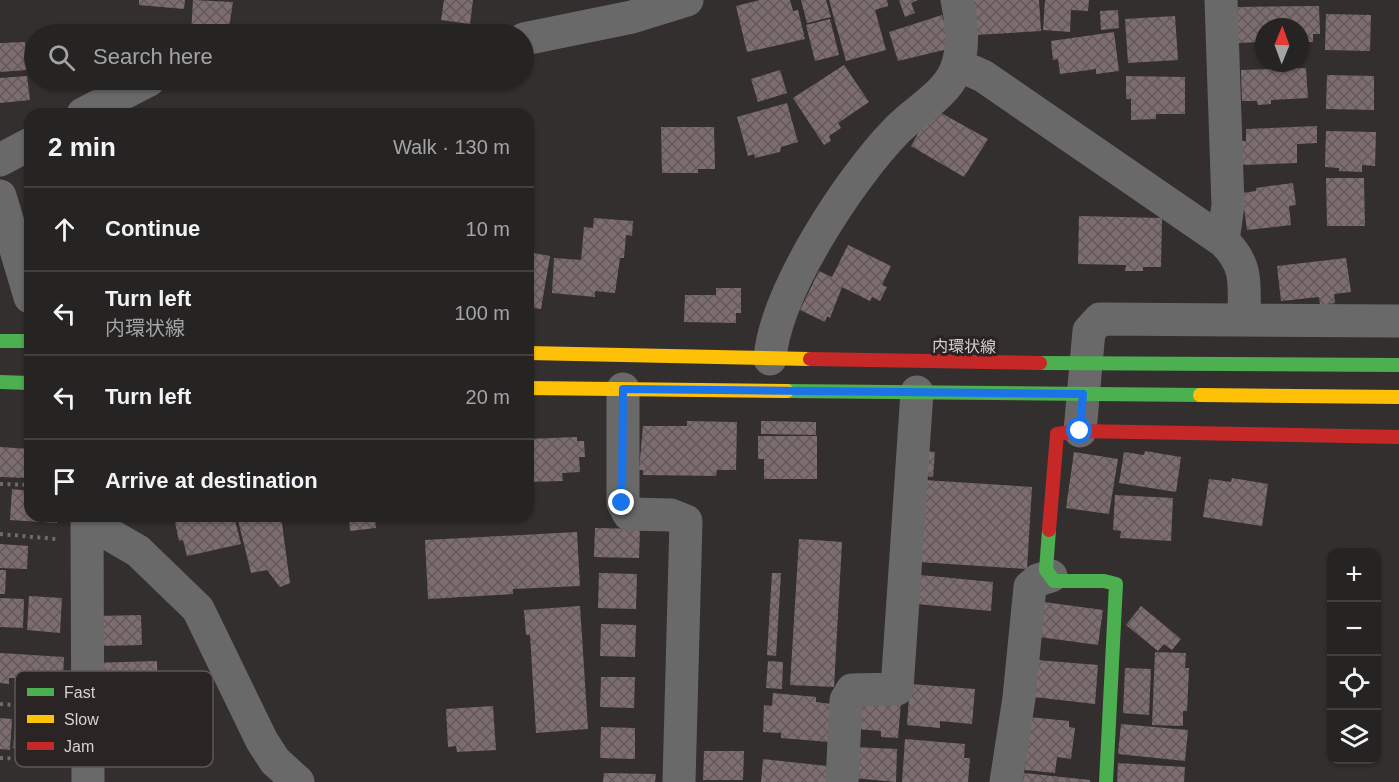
<!DOCTYPE html>
<meta charset="utf-8">
<style>
:root{--surface:#262323;--page:#322f30;--text:#f1f3f6;--muted:#a4a4a6;--line:#424041}
body{margin:0;font-family:Helvetica,"Noto Sans JP",sans-serif;background:var(--page);color:var(--text)}
.controls{position:absolute;right:18px;bottom:18px;display:grid;overflow:hidden;border-radius:12px;box-shadow:0 2px 4px #0004}
.controls button{width:54px;height:54px;display:grid;place-items:center;padding:0;border:0;border-bottom:2px solid var(--line);background:var(--surface);color:var(--text);font:30px sans-serif}
.compass{position:absolute;left:1255px;top:18px;width:54px;height:54px;border-radius:50%;background:var(--surface);box-shadow:0 2px 4px #0004;rotate:1deg}
.stop{position:absolute;width:18px;height:18px;margin:-14px;border:4px solid #1a73e8;border-radius:50%;background:#fff}
.stop.end{background:#1a73e8;border-color:#fff;box-shadow:0 2px 6px #0008}
.list{margin:0;padding:0;list-style:none}
h2{display:flex;justify-content:space-between;align-items:center;height:78px;margin:0;padding:0 24px;font-size:26px}
h2 small{font-size:20px;font-weight:400;color:var(--muted)}
.list li{display:grid;grid-template-columns:39px 1fr auto;gap:18px;align-items:center;box-sizing:border-box;height:84px;padding:0 24px;border-top:2px solid var(--line)}
.list b{display:block;font-size:22px;white-space:nowrap}
.list p{margin:0;font-size:20px;white-space:nowrap;color:var(--muted)}
.list em{font-size:20px;font-style:normal;color:var(--muted)}
.icon{flex:none;width:33px;height:33px;fill:none;stroke:currentColor;stroke-width:2;stroke-linecap:round;stroke-linejoin:round}
.map{position:relative;flex:none;width:1399px;height:782px;overflow:hidden}
.search{position:absolute;background:var(--surface);box-shadow:0 2px 4px #0004;left:24px;top:24px;width:510px;height:66px;display:flex;align-items:center;gap:15px;box-sizing:border-box;padding:0 21px;border-radius:33px;color:var(--muted);font-size:22px}
.panel{position:absolute;background:var(--surface);box-shadow:0 2px 4px #0004;left:24px;top:108px;width:510px;height:414px;border-radius:18px}
.map>svg:first-child{display:block}
.building{fill:url(#building-cross-hatch)}
.lines{fill:none;stroke-linecap:round;stroke-linejoin:round}
.path{stroke:#6e6b6b;stroke-width:4;stroke-dasharray:3 4.5;stroke-linecap:butt}
.street{stroke:#6a6969;stroke-width:33}
.fast{stroke:#4caf50;stroke-width:14}
.slow{stroke:#ffc107;stroke-width:14}
.jam{stroke:#c62828;stroke-width:14}
.route{stroke:#1a73e8;stroke-width:8}
.labels{text-anchor:middle;stroke-width:6;stroke-linejoin:round;paint-order:stroke}
.street-label{font-size:16px;fill:#d6d1d2;stroke:#2a2424}
.key{fill:#2a2424;stroke:#5e5858;stroke-width:1.5}
.key-label{font-size:16px;fill:#d6d1d2}
</style>
<div class="map">
<svg width="1399" height="782" viewBox="0 0 1399 782">
<defs>
<pattern id="building-cross-hatch" width="8" height="8" patternUnits="userSpaceOnUse" patternTransform="scale(1.5)"><rect width="8" height="8" fill="#7e6d6f"/><path d="M0 0l8 8M0 8l8-8" fill="none" stroke="#625859"/></pattern>
</defs>
<rect width="100%" height="100%" fill="#332f2f"/>
<!-- building -->
<path class="building" d="M139,0H185L184,9L139,5Z
M193,0L233,2L228,34H191Z
M444,0H473L470,24L441,20Z
M760,0H790L793,11L798,10L805,39L747,52L736,6Z
M801,0H826L831,17L807,23Z
M829,0H887L888,6L875,10L886,50L846,61Z
M899,0H918L911,3L915,13L905,17Z
M972,0H1039L1041,31L975,35Z
M1045,0H1089L1088,11L1071,10L1070,32L1043,30Z
M1319,6L1320,34H1313V42H1304L1305,48H1300V27H1264V48H1261V42L1238,43V7Z
M1118,10L1119,28L1101,30L1100,11Z
M1326,14L1371,15L1370,51L1325,50Z
M942,15L952,48L898,61L889,32Z
M1175,16L1178,60L1128,63L1125,19Z
M830,19L839,55L815,61L806,25Z
M1114,32L1119,71L1096,74V69L1060,74L1058,59L1053,60L1051,41Z
M31,39H34V68H30Z
M25,42L27,70L0,72V43Z
M844,65L869,102L838,123L841,128L829,136L831,141L824,145L793,98Z
M1306,68L1308,98L1271,100V104L1258,105L1257,101H1242L1241,70Z
M780,70L787,93L758,102L751,79Z
M1327,75L1374,76V110L1326,109Z
M27,76L30,100L0,103V78Z
M1126,76L1185,77V114H1156V119L1131,120V99H1126Z
M49,80H101L102,82L49,84Z
M787,103L798,142L781,147L780,152L755,158L754,154L748,156L737,117Z
M932,108L988,139L964,177L911,146Z
M1317,126V143L1297,144V163L1242,165L1241,141H1246V129Z
M661,127H714L715,169H698V173H662Z
M1326,131L1376,132L1375,166L1362,165V172L1339,171V168L1325,167Z
M1326,178H1364L1365,226H1327Z
M1293,183L1296,205L1289,206L1291,225L1247,230L1242,193L1256,191V188Z
M1079,216L1162,218L1161,267H1143V271H1125L1126,265L1078,264Z
M594,218L633,221L632,236L626,235L624,258H620L615,293L595,291V297L552,293L554,258L581,260L584,227L593,228Z
M848,245L891,266L882,285L887,287L880,301L872,297L870,301L842,287L830,318L827,316L825,322L800,310L819,271L832,277Z
M528,252L550,256L541,309L528,307Z
M1346,258L1351,292L1334,294L1335,303L1320,305L1319,297L1281,301L1277,266Z
M716,288H741V313H736V323L684,322L685,295H716Z
M687,421L737,422L736,470H717L716,476L643,475V470H639L643,426H687Z
M761,421L816,422V435L761,434Z
M758,436H817V479H764V459H758Z
M577,437V441H584L585,457H579L580,472L562,473L563,481L528,482V439Z
M0,447L30,449V478L0,477Z
M925,451L935,452L933,477L923,476Z
M1145,451L1181,457L1176,492L1119,483L1124,452L1144,455Z
M1074,452L1118,459L1109,514L1066,508Z
M1232,478L1268,484L1262,526L1203,517L1209,479L1231,482Z
M924,480L1032,487L1027,569L919,562Z
M12,489L30,491V516H58L57,523L10,520Z
M1115,495L1173,498L1171,541L1120,538L1121,531L1113,530Z
M195,516H234L241,544L187,556L183,540L179,541L175,522Z
M237,516H281L290,583L280,587L267,570L251,573Z
M349,516H382V519L375,520L376,528L350,531Z
M595,528L640,529L639,558L594,557Z
M577,532L580,586L513,589V594L428,599L425,540Z
M799,539L842,542L834,687L790,685Z
M0,544L28,546L27,569L0,568Z
M0,570H6L5,594H0Z
M599,573L637,574L636,609L598,608Z
M772,573H781L776,656L767,655Z
M920,575L993,582L991,611L917,604Z
M29,596L62,598L60,633L27,630Z
M0,598L24,599L23,628L0,627Z
M1044,602L1103,610L1098,645L1039,637Z
M580,606L588,729L536,733L530,635H526L524,610Z
M1141,606L1181,639L1172,650L1164,644L1158,651L1126,625Z
M141,615L142,645L97,646L95,616Z
M601,624L636,625L635,657L600,656Z
M1155,652L1186,653L1185,668H1189L1187,711H1183V726L1152,725Z
M0,653L64,657L62,698L16,695L17,678H9V684L0,683Z
M1037,660L1098,665L1095,704L1034,697Z
M157,661L158,699L93,701L92,663Z
M768,661L783,662L782,689L766,688Z
M1125,668L1151,669L1149,715L1123,713Z
M601,677H635L634,708L600,707Z
M910,684L975,689L972,724L940,721V728L907,725Z
M773,693L816,697V702L832,704L829,742L781,738V733L763,732L764,705L772,706Z
M859,699L901,703L898,738L881,737V731L856,729Z
M493,706L496,750L457,752L456,746L448,747L446,709Z
M1029,717L1069,721V727L1075,728L1071,759L1057,757L1055,773L1025,770Z
M0,718L12,719L10,750L0,749Z
M16,718L63,721L60,752L13,748Z
M1121,724L1188,730L1185,761L1118,754Z
M601,727L635,728V759L600,758Z
M905,739L965,744L964,758H970L968,782H902Z
M854,747L897,749L896,782L853,778Z
M704,751H744L743,780H703Z
M763,759L827,766L826,782H761Z
M1118,763L1185,767L1184,782H1117Z
M604,773L656,774L655,782H603Z
M1024,773L1090,780V782H1023Z"/>
<g class="lines">
<!-- path -->
<path class="path" d="M0,484L30,485
M0,534L56,539
M0,704L56,708
M0,758L56,760"/>
<!-- street -->
<path class="street" d="M1221,0L1228,205L1223,241
M524,39L632,17L687,0
M958,65L983,76L1223,241C1249,265 1244,286 1244,319
M83,114L149,80
M0,160L30,144
M0,196L30,297
M770,359C775,292 850,178 897,130C915,111 944,96 955,72C965,49 962,24 957,0
M623,389V503L629,514L671,515L686,521L679,782
M1080,431L1089,331L1100,319L1399,321
M87,516L88,782
M88,533H107L138,551L198,609L262,741L275,761L298,782
M842,782L846,700L852,690L897,689L917,392
M1006,782L1019,698L1030,587L1038,580L1051,576"/>
<!-- fast -->
<path class="fast" d="M0,341H30
M1040,363L1399,365
M0,382L30,383
M787,391L1200,395
M1049,530L1046,570L1054,581H1104L1116,584L1106,782"/>
<!-- slow -->
<path class="slow" d="M528,353L810,359
M528,388L787,391
M1200,395L1399,397"/>
<!-- jam -->
<path class="jam" d="M810,359L1040,363
M1049,530L1057,434L1080,431L1399,437"/>
</g>
<g class="lines">
<!-- route -->
<path class="route" d="M622,503L623,389L1083,394L1080,431"/>
</g>
<g class="labels">
<!-- street labels -->
<g class="street-label">
<text transform="translate(964 346) rotate(1)" y="6">内環状線</text>
</g>
</g>
<!-- legend -->
<rect x="15" y="671" width="198" height="96" rx="9" class="key"/>
<rect x="27" y="688" width="27" height="8" fill="#4caf50"/>
<rect x="27" y="715" width="27" height="8" fill="#ffc107"/>
<rect x="27" y="742" width="27" height="8" fill="#c62828"/>
<g class="key-label">
<text x="64" y="698">Fast</text>
<text x="64" y="725">Slow</text>
<text x="64" y="752">Jam</text>
</g>
</svg>
<div class="controls">
<button>+</button>
<button>−</button>
<button><svg class="icon" aria-label="locate" viewBox="0 0 24 24"><circle cx="12" cy="12" r="6"/><path d="M12 2v4M12 18v4M2 12h4M18 12h4"/></svg></button>
<button><svg class="icon" aria-label="layers" viewBox="0 0 24 24"><path d="M12 4l9 5-9 5-9-5zM3 14l9 5 9-5"/></svg></button>
</div>
<svg class="compass" viewBox="-18 -18 36 36"><path d="M0-13l5 13h-10z" fill="#e53935"/><path d="M0 13l5-13h-10z" fill="#a4a4a6"/></svg>
<div class="stop" style="left:1080px;top:431px"></div>
<div class="stop end" style="left:622px;top:503px"></div>
<div class="search"><svg class="icon" aria-label="search" viewBox="0 0 24 24"><circle cx="10" cy="10" r="6"/><path d="M15 15l6 6"/></svg>Search here</div>
<section class="panel">
<h2>2 min<small>Walk · 130 m</small></h2>
<ul class="list">
<li><svg class="icon" aria-label="ahead" viewBox="0 0 24 24"><path d="M12 20V5M6 11l6-6 6 6"/></svg><div><b>Continue</b></div><em>10 m</em></li>
<li><svg class="icon" aria-label="left" viewBox="0 0 24 24"><path d="M17 20v-9H6M10 6l-5 5 5 5"/></svg><div><b>Turn left</b><p>内環状線</p></div><em>100 m</em></li>
<li><svg class="icon" aria-label="left" viewBox="0 0 24 24"><path d="M17 20v-9H6M10 6l-5 5 5 5"/></svg><div><b>Turn left</b></div><em>20 m</em></li>
<li><svg class="icon" aria-label="arrive" viewBox="0 0 24 24"><path d="M6 21V4h12l-3 4 3 4H6"/></svg><div><b>Arrive at destination</b></div></li>
</ul>
</section>
</div>
